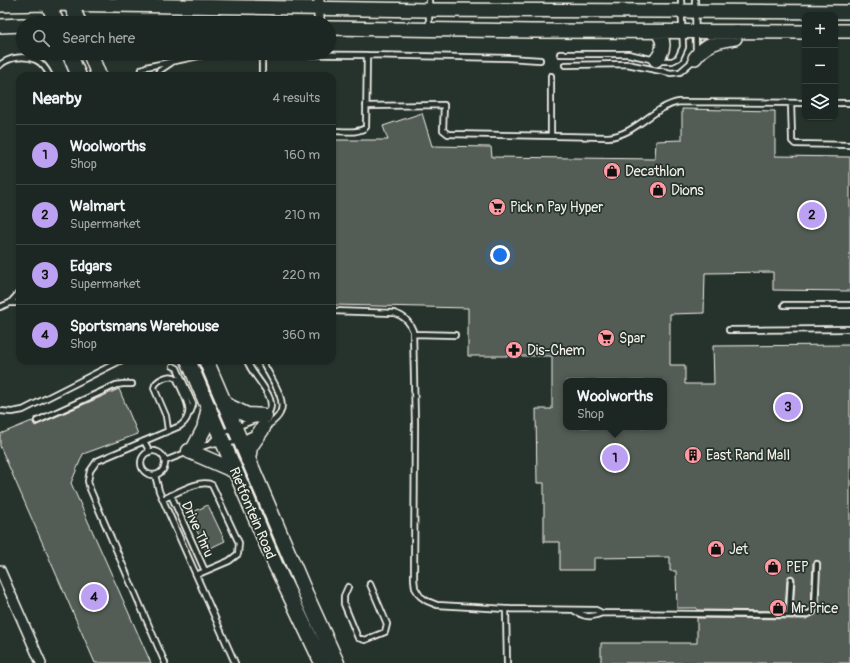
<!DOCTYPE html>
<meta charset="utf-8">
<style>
:root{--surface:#1c2622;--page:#252e2a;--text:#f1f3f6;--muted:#a0a5a5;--line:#3a4340;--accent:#bca0f2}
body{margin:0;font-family:Pangolin,sans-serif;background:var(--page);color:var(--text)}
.controls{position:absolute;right:12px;top:12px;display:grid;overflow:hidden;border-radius:8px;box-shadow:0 1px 3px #0004}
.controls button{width:36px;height:36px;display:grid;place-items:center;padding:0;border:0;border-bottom:1px solid var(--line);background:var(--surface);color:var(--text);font:20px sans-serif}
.you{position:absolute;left:500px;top:255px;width:14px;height:14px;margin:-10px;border:3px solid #fff;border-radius:50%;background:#1a73e8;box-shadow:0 0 0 6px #1a73e833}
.badge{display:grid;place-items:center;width:26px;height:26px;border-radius:50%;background:var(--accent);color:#111;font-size:13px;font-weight:700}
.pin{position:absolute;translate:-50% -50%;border:2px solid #fff;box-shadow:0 1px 4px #0006}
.popup{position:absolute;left:563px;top:378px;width:104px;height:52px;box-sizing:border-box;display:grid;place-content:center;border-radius:8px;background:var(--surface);filter:drop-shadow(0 1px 3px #0005);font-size:13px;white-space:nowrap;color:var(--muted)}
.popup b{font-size:15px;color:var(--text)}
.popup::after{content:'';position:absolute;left:50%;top:100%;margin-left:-8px;border:8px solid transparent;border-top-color:var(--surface)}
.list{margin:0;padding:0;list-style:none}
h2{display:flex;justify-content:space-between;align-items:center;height:52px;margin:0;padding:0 16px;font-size:17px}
h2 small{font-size:13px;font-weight:400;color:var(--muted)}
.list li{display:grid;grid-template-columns:26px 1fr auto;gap:12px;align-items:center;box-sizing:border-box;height:60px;padding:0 16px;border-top:1px solid var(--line)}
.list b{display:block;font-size:15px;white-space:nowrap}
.list p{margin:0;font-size:13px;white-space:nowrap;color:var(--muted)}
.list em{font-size:13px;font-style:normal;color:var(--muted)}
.icon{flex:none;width:22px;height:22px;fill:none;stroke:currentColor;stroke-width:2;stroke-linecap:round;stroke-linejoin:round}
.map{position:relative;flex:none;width:850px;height:663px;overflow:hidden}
.search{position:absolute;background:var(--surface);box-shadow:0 1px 3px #0004;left:16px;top:16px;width:320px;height:44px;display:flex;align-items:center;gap:10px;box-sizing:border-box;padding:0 14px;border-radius:22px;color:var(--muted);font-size:15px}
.panel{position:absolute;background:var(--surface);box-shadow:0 1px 3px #0004;left:16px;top:72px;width:320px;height:292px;border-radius:12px}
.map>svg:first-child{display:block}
.building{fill:#525c55;stroke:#f4f1e8;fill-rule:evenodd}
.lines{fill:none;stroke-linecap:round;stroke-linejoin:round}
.lane-casing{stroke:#f4f1e8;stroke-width:8}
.street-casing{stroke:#f4f1e8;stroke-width:12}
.secondary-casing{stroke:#f4f1e8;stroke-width:16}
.primary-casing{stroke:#f4f1e8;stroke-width:17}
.lane{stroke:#26332d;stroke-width:4.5}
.street{stroke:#26332d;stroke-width:9}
.secondary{stroke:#26332d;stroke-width:13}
.primary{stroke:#26332d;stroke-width:14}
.labels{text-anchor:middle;stroke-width:3.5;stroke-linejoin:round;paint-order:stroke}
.poi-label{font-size:14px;fill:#f4f1e8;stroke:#26332d;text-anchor:start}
.street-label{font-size:14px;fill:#f4f1e8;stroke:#26332d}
</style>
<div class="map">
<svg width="850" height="663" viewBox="0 0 850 663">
<rect width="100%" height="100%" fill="#26332d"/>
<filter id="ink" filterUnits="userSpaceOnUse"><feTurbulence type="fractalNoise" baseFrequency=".025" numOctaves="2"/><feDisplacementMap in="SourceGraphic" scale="8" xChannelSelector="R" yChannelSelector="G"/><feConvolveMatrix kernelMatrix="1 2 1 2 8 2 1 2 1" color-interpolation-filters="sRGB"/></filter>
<g filter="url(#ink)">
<!-- building -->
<path class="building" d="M682,109L775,111V156L850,157V291L773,290V272L705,273L704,313L670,314V365H685V384H714L713,346L850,345V663H601V643H697V618L806,619L814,615L819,608L820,563L817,560L813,563L811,607L810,609L805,611H793L795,579L792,575L789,576L787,579L785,611L697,610V608H677L676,571H670V557L594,558V570H560V542H544V483H537L536,409H552V356H468V308L332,305V140H388L383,126L422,113L432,146L491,147L492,157L655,159L656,141L682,140ZM566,381H664V427H566Z
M119,389L138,434L83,454L71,483L151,663H95L0,446V434L32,421L35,426L39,424Z
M208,505L225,541L206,550L189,514Z"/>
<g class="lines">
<defs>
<path id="lane" d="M695,0L696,51
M429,28V0
M262,54V76
M560,54H628L660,61H672L678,58L683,47L681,0
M0,65C9,57 25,55 36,60C43,63 47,70 50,76
M565,65L627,64L671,73L680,72L695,59
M140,76L142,69L146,67L208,54L367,55L508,58L540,60
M156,76L159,71L171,63
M551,76V136
M791,103L792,137V141L795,144L850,145
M835,103H850
M366,106L444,105L443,130L448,134L608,137C636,135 652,107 679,102L805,103
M332,131C342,131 359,134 366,127L367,55
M10,303L20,292
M784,305H850
M0,307L10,303H20
M332,311L394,313C404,316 409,321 413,331L415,423L414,579L415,588L420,596L427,601L437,605L506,609L596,610L602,613
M729,330L850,329
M413,334L455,335
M247,360C251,377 283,399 266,416
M262,360C267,373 288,399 280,413C277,420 270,424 264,428
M173,366L177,368L193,404L192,408L190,413
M0,411L12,412L23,410L122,360
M37,421L116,385L123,384H132
M144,441L150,452
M210,444C229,445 237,442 254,433
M198,448L210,444L220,433L255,420
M141 463a12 12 0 1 1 24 0a12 12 0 1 1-24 0Z
M165,461L188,452
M155,475L159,491L235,663
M171,495L205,571
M163,499C175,494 201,478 212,485L239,543L238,554L229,561L196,575
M348,587L344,596V604L358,638L365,640L385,632L387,624L370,584
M506,609L507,663
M575,611C585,617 590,618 602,613L806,615L813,612L815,608L817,564
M789,615L791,579
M165,663L90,489L88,481L90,471L97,461L180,426C198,413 183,395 177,379C170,373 155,380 154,388L166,416L168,430"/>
<path id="street" d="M319,0V23
M0,570L41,663"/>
<path id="secondary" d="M0,5L48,4L429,10L850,12
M0,26L23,25
M329,28L531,31L805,32
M835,31H850
M695,58C705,44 719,40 735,38
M656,60C664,51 666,41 657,32"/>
<path id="primary" d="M46,0L57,23
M69,0L79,23
M0,4L7,0
M69,53L79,76
M90,53L99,76
M188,360L275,564L322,663
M206,360L308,599L337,663
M224,404L247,415L265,416
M193,450L204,429L209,407
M189,451L235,471
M248,460L250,447L263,428"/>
</defs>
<!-- lane casing -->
<use href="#lane" class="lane-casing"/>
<!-- street casing -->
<use href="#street" class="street-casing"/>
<!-- secondary casing -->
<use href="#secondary" class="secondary-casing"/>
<!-- primary casing -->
<use href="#primary" class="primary-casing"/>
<!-- lane -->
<use href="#lane" class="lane"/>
<!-- street -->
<use href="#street" class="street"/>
<!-- secondary -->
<use href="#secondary" class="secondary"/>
<!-- primary -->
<use href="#primary" class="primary"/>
</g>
</g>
<!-- icons -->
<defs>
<symbol id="shop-disc" viewBox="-11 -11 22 22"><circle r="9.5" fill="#ff9aa2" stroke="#26332d"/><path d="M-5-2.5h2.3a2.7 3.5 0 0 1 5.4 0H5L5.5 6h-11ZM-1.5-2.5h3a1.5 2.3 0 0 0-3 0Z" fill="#111"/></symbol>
<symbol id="supermarket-disc" viewBox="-11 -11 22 22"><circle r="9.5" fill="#ff9aa2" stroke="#26332d"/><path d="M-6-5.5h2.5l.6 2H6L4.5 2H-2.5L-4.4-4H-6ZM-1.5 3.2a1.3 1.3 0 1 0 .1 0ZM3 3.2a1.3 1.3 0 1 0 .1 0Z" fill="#111"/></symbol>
<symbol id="pharmacy-disc" viewBox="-11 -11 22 22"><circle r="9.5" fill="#ff9aa2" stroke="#26332d"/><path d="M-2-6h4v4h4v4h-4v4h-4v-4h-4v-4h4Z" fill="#111"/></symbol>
<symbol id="building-disc" viewBox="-11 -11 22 22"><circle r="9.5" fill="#ff9aa2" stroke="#26332d"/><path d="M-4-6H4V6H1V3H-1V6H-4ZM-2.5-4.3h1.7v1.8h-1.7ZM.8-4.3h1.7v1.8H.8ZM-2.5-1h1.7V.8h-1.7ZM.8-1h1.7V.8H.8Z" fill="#111"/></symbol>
</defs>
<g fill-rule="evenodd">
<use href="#shop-disc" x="602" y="161" width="20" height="20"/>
<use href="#shop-disc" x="648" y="180" width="20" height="20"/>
<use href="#supermarket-disc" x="487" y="197" width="20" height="20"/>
<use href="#supermarket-disc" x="596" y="328" width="20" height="20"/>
<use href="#pharmacy-disc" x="504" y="340" width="20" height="20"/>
<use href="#building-disc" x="683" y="445" width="20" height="20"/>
<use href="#shop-disc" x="706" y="539" width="20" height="20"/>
<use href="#shop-disc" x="763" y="557" width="20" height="20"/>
<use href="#shop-disc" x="768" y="598" width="20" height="20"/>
</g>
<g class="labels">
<!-- poi labels -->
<g class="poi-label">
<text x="625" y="176">Decathlon</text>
<text x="671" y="195">Dions</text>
<text x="510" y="212">Pick n Pay Hyper</text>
<text x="619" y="343">Spar</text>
<text x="527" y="355">Dis-Chem</text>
<text x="706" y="460">East Rand Mall</text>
<text x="729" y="554">Jet</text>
<text x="786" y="572">PEP</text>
<text x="791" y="613">Mr Price</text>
</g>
<!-- street labels -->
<g class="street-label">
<text transform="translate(253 513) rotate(67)" y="5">Rietfontein Road</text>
<text transform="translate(198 529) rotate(66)" y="5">Drive Thru</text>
</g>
</g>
</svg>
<div class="controls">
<button>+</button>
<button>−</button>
<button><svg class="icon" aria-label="layers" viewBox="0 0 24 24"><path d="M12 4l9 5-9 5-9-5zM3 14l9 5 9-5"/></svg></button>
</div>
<div class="you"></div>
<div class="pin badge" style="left:615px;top:458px">1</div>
<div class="popup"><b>Woolworths</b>Shop</div>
<div class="pin badge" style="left:812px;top:215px">2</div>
<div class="pin badge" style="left:788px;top:407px">3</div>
<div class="pin badge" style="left:94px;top:597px">4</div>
<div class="search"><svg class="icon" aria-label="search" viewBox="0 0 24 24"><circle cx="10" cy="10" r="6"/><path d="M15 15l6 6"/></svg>Search here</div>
<section class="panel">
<h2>Nearby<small>4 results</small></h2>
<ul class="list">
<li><span class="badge">1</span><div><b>Woolworths</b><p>Shop</p></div><em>160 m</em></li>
<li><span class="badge">2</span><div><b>Walmart</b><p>Supermarket</p></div><em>210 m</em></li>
<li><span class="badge">3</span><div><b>Edgars</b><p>Supermarket</p></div><em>220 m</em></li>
<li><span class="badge">4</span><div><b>Sportsmans Warehouse</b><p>Shop</p></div><em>360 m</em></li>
</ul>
</section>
</div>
